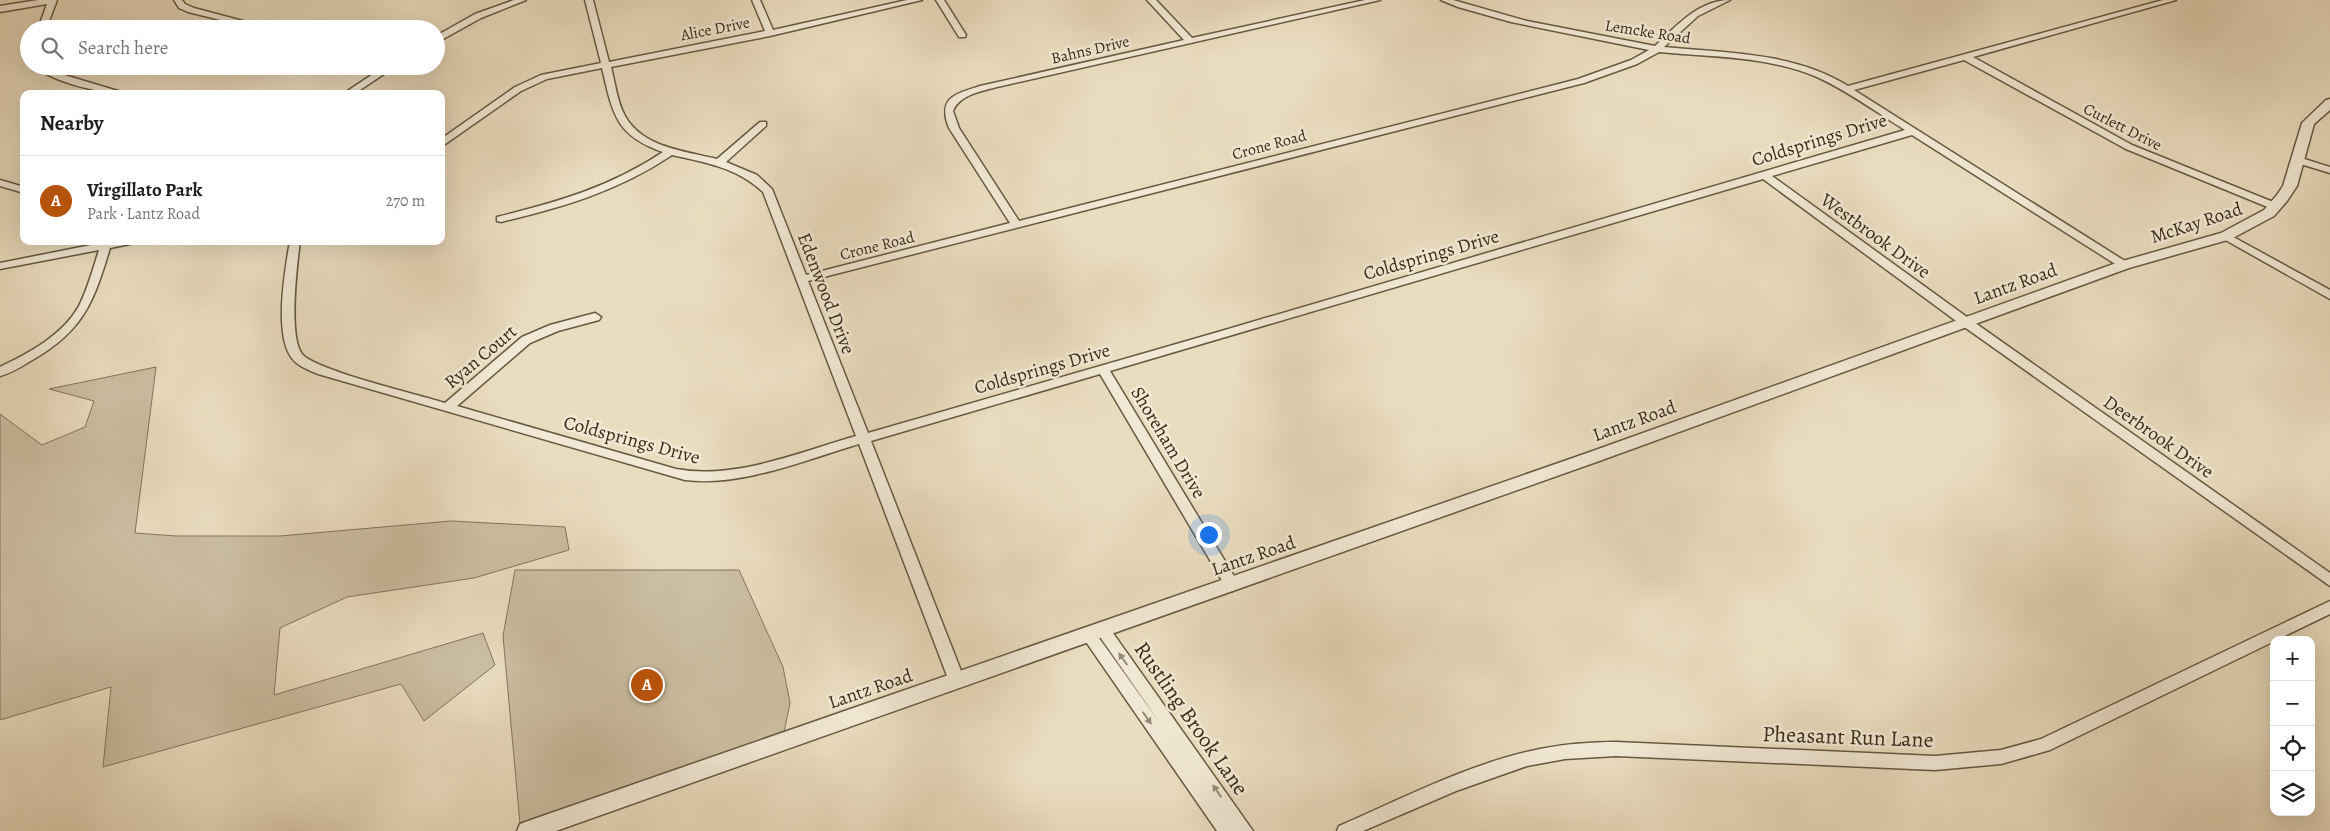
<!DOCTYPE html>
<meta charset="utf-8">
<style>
:root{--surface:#fff;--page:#f6f6f6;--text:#202124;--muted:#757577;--line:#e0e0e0;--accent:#b45309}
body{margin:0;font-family:Alegreya,serif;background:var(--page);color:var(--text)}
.controls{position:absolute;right:15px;bottom:15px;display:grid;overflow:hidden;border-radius:10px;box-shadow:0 5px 20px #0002}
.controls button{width:45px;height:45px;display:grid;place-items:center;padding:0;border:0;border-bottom:1px solid var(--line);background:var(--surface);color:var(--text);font:25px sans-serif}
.you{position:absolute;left:1208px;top:534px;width:18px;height:18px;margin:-12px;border:4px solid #fff;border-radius:50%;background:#1a73e8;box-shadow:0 0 0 8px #1a73e833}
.badge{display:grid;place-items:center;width:32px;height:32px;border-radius:50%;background:var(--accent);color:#fff;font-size:16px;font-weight:700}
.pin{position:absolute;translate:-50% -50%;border:2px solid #fff;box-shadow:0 1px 5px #0006}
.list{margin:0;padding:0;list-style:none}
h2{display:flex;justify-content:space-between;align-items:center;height:65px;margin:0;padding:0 20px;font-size:21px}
h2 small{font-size:16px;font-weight:400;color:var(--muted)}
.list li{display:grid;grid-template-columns:32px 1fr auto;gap:15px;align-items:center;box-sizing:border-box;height:90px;padding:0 20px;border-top:1px solid var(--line)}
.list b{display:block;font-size:19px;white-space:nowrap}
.list p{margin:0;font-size:16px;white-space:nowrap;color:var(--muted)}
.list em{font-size:16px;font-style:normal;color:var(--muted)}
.icon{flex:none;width:28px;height:28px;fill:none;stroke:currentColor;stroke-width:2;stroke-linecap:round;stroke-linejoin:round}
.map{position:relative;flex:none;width:2330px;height:831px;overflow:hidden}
.search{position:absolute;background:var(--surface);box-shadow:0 5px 20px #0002;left:20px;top:20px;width:425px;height:55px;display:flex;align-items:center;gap:12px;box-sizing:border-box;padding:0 18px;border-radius:28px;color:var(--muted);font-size:19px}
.panel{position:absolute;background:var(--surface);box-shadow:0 5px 20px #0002;left:20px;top:90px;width:425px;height:155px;border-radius:10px}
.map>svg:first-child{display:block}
.green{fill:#ccbfa2;stroke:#84755c}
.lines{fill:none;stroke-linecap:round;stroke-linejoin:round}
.minor-casing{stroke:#685841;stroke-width:3}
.tertiary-casing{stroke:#685841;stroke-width:3}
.minor{fill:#f1e9d5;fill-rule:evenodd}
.tertiary{fill:#f1e9d5;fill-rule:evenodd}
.oneway{fill:#968a76}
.labels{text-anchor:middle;stroke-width:5;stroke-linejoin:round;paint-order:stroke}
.far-street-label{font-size:16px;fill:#3c2b17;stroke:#f1e9d5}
.street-label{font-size:19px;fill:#3c2b17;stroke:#f1e9d5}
.near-street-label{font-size:22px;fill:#3c2b17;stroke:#f1e9d5}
</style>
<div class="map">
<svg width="2330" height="831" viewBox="0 0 2330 831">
<rect width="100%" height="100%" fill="#eaddbf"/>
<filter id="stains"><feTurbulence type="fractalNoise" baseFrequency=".004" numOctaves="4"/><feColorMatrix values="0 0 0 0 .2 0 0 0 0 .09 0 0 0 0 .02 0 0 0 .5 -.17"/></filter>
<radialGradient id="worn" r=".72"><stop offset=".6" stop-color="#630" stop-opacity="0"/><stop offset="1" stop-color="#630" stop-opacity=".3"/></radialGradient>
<!-- green -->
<path class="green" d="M156,367L135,533L176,536H280L451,521L565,527L569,550L474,578L347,597L280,628L274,695L483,633L495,665L424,721L401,684L103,767L111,687L0,720V414L42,445L85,427L94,401L49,389Z
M515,570H739L783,667L790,703L783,737L520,824L503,636Z"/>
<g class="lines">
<defs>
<path id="minor" d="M38,0H57L46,29H38L47,4L0,12V6Z
M174,0H182L185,4L194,8L273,29H257L188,12L179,8Z
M514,0H526L481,18L436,43V36L475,14Z
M585,0H593L609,62L765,31L752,0H760L773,30L907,0H922L770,36L611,67C615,82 617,102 625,116C643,148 685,151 717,159L760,122H766V126L726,162L757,175L772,189L806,275L1010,223L949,128C937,98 955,94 980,86L1184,40L1147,0H1156L1192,38L1365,0H1380L997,87C982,91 959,95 953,111L959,128L1019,221L1578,79L1631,60L1649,50L1511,22L1458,7L1441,0H1453L1527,21L1655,46C1676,26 1699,0 1730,0L1698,16L1664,47C1725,53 1794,52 1848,86L2163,0H2176L1973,57L2132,145L2278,204V208H2270L2126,149L1964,60L1854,90L2128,263L2130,265L2128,267H2120L1912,135L1772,176L1971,320L2330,573V586L1963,326L1763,179L1110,371L1237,581L1239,585L1237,589L1232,591L1227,589L1100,374L871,441L965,681L962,686L957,687L952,686L949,681L859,444C805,460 741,487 685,480L318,374C309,370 297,366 291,357C274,332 285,270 290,241H300C297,265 288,335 302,354C314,370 420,395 445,403L522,337L550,325L595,313L601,317L599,320L558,331L530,343L457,406L676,469C735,480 800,452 856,436L763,192C736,167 707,163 672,155C618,191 564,207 501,222L497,221V217C558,202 610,187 663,152C615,135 613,114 602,68L547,79L521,91L441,147V139L515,87L541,75L601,63ZM1659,52C1711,57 1768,56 1817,77C1848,91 1876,112 1905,130L1218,332L868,433L808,281L1584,83L1637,64Z
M936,0H944L966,35L965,37H959Z
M35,66H46L61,74L128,94C104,94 53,83 35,66Z
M385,66H396L354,94H343Z
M2298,157L2330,167V173L2294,162V158Z
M0,180L24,187V193L0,186Z
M2226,233L2330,290V299L2222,238L2221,236L2222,234Z
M102,241H136L135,243L110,248C94,301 84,330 34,359C24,365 12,373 0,376V367C29,353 63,335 79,306C88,288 93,269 99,250L0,269V263L101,243Z
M2330,601V614L2050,750L2001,764L1935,770L1616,756L1565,759L1527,766L1456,791L1363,831H1337L1339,826C1404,798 1470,763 1540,749C1565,744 1590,742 1616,742L1935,756L2001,750L2041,739Z
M1103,624L1108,626L1253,831H1217L1084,639L1082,635L1084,631L1089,629L1094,631L1160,723L1098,634L1096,630L1098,626Z"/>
<path id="tertiary" d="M2330,99V110L2314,124L2297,186L2287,201L2274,216L2231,239L2129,268L1602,460L556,831H517L520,824L528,821L1590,452L2119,262L2221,233L2264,210L2277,195L2283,186L2302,123L2326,100Z"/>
</defs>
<!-- minor casing -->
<use href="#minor" class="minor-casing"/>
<!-- tertiary casing -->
<use href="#tertiary" class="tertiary-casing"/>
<!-- minor -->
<use href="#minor" class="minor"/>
<!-- tertiary -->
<use href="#tertiary" class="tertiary"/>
</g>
<!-- one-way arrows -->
<defs><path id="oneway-solid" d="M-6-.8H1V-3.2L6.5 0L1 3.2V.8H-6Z" transform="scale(1.25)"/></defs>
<g class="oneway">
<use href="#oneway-solid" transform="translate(1123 659) rotate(-125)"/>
<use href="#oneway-solid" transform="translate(1147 718) rotate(55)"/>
<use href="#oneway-solid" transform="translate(1217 791) rotate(-125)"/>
</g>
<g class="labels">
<!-- far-street labels -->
<g class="far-street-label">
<text transform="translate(715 28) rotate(-11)" y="6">Alice Drive</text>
<text transform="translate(1648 31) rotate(9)" y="6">Lemcke Road</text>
<text transform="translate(1090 49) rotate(-13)" y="6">Bahns Drive</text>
<text transform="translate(2123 126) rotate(27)" y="6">Curlett Drive</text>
<text transform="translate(1269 144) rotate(-15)" y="6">Crone Road</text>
<text transform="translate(877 245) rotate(-14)" y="6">Crone Road</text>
</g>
<!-- street labels -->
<g class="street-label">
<text transform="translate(1819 139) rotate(-17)" y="7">Coldsprings Drive</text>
<text transform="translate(2196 222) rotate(-18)" y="7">McKay Road</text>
<text transform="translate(1876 235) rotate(36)" y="7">Westbrook Drive</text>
<text transform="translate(1431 254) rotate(-16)" y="7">Coldsprings Drive</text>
<text transform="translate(2015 283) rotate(-20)" y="7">Lantz Road</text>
<text transform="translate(827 293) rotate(69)" y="7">Edenwood Drive</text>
<text transform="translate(480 356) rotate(-40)" y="7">Ryan Court</text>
<text transform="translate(1042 368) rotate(-16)" y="7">Coldsprings Drive</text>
<text transform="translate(1634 420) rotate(-20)" y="7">Lantz Road</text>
<text transform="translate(2159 436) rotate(35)" y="7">Deerbrook Drive</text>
<text transform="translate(632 439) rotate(15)" y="7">Coldsprings Drive</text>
<text transform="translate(1169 442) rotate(59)" y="7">Shoreham Drive</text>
<text transform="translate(1253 555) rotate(-19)" y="7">Lantz Road</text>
<text transform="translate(870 688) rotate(-19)" y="7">Lantz Road</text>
</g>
<!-- near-street labels -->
<g class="near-street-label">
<text transform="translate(1192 718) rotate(55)" y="8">Rustling Brook Lane</text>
<text transform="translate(1848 736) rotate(2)" y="8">Pheasant Run Lane</text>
</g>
</g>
<rect width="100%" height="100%" filter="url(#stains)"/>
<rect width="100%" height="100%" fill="url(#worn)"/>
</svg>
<div class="controls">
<button>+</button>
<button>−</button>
<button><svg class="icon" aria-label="locate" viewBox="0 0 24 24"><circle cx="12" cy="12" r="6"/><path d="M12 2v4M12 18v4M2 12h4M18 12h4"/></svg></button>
<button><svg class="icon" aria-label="layers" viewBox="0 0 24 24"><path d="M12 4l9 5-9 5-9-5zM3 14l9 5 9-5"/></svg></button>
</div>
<div class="you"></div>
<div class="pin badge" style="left:647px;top:685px">A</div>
<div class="search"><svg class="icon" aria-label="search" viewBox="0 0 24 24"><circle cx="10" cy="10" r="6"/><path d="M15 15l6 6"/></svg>Search here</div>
<section class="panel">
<h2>Nearby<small></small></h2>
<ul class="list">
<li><span class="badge">A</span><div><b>Virgillato Park</b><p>Park · Lantz Road</p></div><em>270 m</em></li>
</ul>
</section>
</div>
